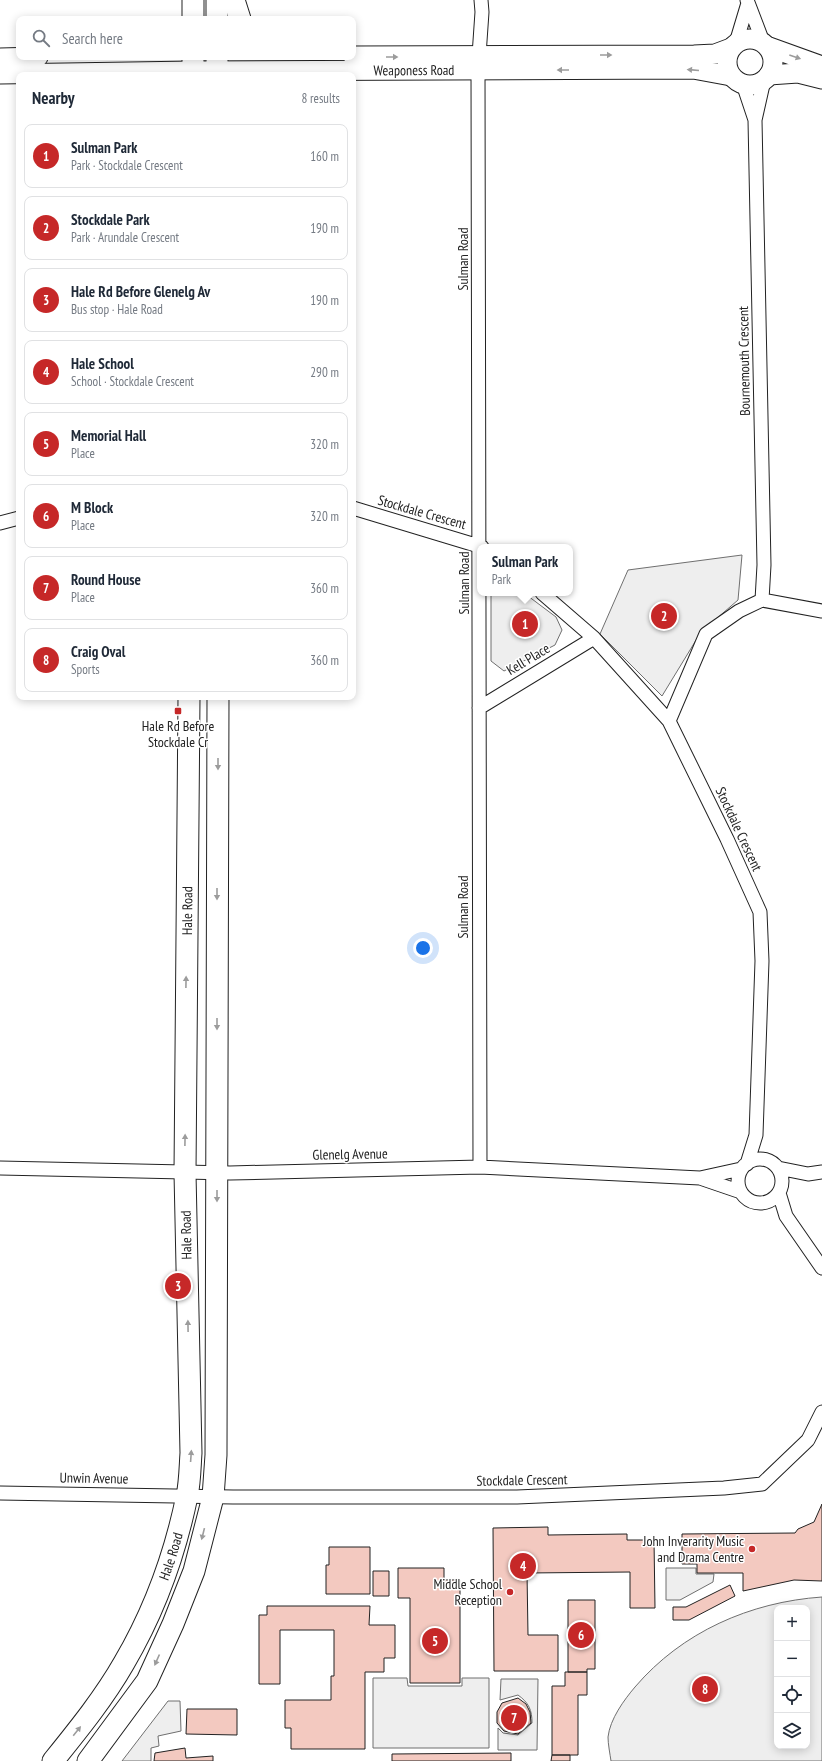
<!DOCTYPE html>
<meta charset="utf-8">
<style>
:root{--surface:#fff;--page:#f2f2f3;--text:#1f2937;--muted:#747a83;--line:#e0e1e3;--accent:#c62828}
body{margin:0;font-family:"PT Sans Narrow",sans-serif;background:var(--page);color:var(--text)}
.controls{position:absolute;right:12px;bottom:12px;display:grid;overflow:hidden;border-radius:8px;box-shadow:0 2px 10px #0003}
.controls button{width:36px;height:36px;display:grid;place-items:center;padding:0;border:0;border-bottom:1px solid var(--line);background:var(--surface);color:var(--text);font:20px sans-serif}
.you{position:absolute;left:423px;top:948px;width:14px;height:14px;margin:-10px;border:3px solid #fff;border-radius:50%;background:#1a73e8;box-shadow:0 0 0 6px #1a73e833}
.badge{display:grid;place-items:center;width:26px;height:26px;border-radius:50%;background:var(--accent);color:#fff;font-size:13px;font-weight:700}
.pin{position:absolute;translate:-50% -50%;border:2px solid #fff;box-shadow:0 1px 4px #0006}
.popup{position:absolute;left:477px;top:544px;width:96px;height:52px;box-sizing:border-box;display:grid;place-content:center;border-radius:8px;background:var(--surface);filter:drop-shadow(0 1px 3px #0005);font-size:13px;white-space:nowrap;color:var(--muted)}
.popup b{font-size:15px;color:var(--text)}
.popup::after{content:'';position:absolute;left:50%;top:100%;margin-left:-8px;border:8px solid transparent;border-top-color:var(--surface)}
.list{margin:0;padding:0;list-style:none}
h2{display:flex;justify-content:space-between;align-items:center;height:52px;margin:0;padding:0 16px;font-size:17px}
h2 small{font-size:13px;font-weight:400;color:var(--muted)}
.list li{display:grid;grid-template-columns:26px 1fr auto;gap:12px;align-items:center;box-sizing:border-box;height:64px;margin:0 8px 8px;padding:0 8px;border:1px solid var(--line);border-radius:8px}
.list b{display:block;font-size:15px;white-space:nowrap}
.list p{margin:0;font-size:13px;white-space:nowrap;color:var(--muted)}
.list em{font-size:13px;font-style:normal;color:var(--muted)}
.icon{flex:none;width:22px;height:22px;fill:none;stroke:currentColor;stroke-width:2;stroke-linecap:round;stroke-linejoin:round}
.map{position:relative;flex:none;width:822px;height:1761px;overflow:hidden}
.search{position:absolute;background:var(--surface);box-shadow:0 2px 10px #0003;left:16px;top:16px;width:340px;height:44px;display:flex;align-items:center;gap:10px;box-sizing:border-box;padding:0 14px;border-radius:8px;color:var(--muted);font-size:15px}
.panel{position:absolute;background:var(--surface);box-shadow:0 2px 10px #0003;left:16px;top:72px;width:340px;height:628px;border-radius:8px}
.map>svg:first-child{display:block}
.green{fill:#eee;stroke:#6f6f6f;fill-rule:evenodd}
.building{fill:#f3c9c0;stroke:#222}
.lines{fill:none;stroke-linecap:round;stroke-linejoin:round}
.minor-casing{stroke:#222;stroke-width:15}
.secondary-casing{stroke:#222;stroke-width:21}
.primary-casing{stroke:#222;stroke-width:23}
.minor{stroke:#fff;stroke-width:13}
.secondary{stroke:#fff;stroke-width:19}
.primary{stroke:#fff;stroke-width:21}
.oneway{fill:#9c9c9c}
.poi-dot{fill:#c62828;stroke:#fff;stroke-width:1.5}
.labels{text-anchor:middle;stroke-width:3;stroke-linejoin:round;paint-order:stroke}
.street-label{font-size:14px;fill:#222;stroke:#fff}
.poi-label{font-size:14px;fill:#222;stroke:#fff;text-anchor:end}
</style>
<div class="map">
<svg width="822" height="1761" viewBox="0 0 822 1761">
<rect width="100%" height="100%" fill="#fff"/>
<!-- green -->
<path class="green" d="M742,555L738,600L701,632L662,696L600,634L628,570Z
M491,593H524L556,617L562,630L555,645L504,671L491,661Z
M666,1568H696V1574H714L713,1582L680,1600H666Z
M822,1597V1761H611C610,1754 608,1744 608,1737C610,1719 624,1700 635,1687C682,1632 750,1602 822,1597ZM777,1608H807V1746H777Z
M373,1678H407L408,1686H462V1678H489V1748H373Z
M501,1679H538L537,1750H498V1728L503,1733L518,1735L532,1723C532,1710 529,1703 518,1695L500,1700Z
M168,1701H180L181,1731L158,1736L159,1746L151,1748V1761H122Z"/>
<!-- building -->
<path class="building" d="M822,1504V1581L794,1580L743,1591V1573H697V1564H682V1534L795,1533L798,1529L814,1522Z
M548,1527V1535L627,1534V1540H654L655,1608H630V1572L527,1573L528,1635H558V1671H494L493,1528Z
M329,1547H370V1594H326V1565H329Z
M398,1568H444V1580H460V1683H410V1598H398Z
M373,1571H389V1596H373Z
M730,1585L735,1596L689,1620H673V1607H686Z
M568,1600H595V1669H587V1672H568Z
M267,1606H370L369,1625H395V1658H384V1672H365V1749H291V1728H285V1700H331V1676H334V1630H280V1684H259V1615H267Z
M565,1672H587V1695H578V1755H552V1686H565Z
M518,1698L526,1704L530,1712L531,1723L518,1734L504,1731L497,1723V1712L502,1703Z
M187,1709H237V1735L186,1734Z
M185,1748L186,1758L213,1756V1761H154L155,1753Z
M511,1753V1761H392V1754Z
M552,1755H570V1761H551Z"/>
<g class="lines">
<defs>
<path id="minor" d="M747,0L763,42
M736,43L748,3
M743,84L755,120
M353,508L482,547
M0,523L19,518
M542,593L594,638L669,721L727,839L760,912L762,961L756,1135L747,1164
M762,600L764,565L755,120L764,80
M479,708L594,638
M669,721L706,634L739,611L762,600L822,611
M738 1181a22 22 0 1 1 44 0a22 22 0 1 1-44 0Z
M480,1167L478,70L482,12L481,0
M0,1168L230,1173L480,1167L700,1178L741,1169
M778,1168L808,1174L822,1172
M700,1178L741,1192
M779,1193L786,1216L822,1268
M0,1493L233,1497H517L724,1488L762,1484L808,1440L822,1412"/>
<g id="secondary">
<circle cx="750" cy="62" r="23"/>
<path d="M769,47L822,66"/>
<path d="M353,56L694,55L715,54L731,48"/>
<path d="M0,58L38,57"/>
<path id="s1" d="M0,74L193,71L693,69L731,76"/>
<path d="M769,75L798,73L822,79"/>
</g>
<g id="primary">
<path d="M193,0V19"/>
<path d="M217,0V19"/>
<path d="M234,0L240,19"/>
<path d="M193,57V75"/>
<path d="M217,57V75"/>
<path id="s2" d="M53,1761C78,1730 104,1698 124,1663C154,1612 175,1554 187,1496C190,1482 190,1467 191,1453L185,1173L189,697"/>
<path d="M88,1761L147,1681L173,1624L194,1571L213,1497L216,1455L218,697"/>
</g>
</defs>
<!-- minor casing -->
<use href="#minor" class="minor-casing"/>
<!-- secondary casing -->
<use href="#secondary" class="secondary-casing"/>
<!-- primary casing -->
<use href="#primary" class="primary-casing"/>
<!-- minor -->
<use href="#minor" class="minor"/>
<!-- secondary -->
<use href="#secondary" class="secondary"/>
<!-- primary -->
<use href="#primary" class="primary"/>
</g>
<!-- one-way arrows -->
<defs><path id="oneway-solid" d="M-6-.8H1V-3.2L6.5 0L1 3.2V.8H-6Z"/></defs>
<g class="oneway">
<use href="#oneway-solid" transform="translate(606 55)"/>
<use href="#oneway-solid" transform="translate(392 57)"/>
<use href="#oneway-solid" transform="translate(795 57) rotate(19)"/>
<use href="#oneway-solid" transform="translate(563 70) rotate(180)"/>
<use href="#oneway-solid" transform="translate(693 70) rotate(-175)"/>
<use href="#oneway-solid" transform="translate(218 764) rotate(90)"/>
<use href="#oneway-solid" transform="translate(217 894) rotate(90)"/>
<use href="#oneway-solid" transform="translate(186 982) rotate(-89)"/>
<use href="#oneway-solid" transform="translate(217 1024) rotate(90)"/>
<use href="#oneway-solid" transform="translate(185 1140) rotate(-89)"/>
<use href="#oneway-solid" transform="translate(217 1196) rotate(90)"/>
<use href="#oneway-solid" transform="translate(188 1326) rotate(-91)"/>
<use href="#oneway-solid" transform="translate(191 1456) rotate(-86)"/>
<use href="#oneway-solid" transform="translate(203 1534) rotate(104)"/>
<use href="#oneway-solid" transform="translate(157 1660) rotate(114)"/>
<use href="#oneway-solid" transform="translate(77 1731) rotate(-51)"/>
</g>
<!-- markers -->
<g class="poi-dot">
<rect x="174" y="707" width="8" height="8" rx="2"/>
<circle cx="752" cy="1549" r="4"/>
<circle cx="510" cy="1592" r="4"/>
</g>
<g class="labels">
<!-- street labels -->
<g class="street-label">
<text dy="5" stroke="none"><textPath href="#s1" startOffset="414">Weaponess Road</textPath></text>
<text transform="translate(463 259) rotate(-90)" y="5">Sulman Road</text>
<text transform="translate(744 361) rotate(-91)" y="5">Bournemouth Crescent</text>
<text transform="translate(422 512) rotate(16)" y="5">Stockdale Crescent</text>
<text transform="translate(464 583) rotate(-90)" y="5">Sulman Road</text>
<text transform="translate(528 659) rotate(-31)" y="5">Kell Place</text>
<text transform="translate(739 829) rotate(65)" y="5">Stockdale Crescent</text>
<text transform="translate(463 907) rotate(-90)" y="5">Sulman Road</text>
<text dy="5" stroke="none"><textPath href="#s2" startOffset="886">Hale Road</textPath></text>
<text transform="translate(350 1154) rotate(-1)" y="5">Glenelg Avenue</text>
<text transform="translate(186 1235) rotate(-91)" y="5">Hale Road</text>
<text transform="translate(94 1478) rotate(1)" y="5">Unwin Avenue</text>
<text transform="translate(522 1480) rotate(-1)" y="5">Stockdale Crescent</text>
<text dy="5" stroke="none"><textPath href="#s2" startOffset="238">Hale Road</textPath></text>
</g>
<!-- poi labels -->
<g class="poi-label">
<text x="178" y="731" text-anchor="middle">Hale Rd Before<tspan x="178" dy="16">Stockdale Cr</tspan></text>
<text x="744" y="1546">John Inverarity Music<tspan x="744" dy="16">and Drama Centre</tspan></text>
<text x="502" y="1589">Middle School<tspan x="502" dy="16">Reception</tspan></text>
</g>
</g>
</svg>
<div class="controls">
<button>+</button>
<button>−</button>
<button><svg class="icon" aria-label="locate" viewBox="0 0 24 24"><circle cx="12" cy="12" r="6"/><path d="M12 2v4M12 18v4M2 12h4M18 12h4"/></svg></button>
<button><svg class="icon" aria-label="layers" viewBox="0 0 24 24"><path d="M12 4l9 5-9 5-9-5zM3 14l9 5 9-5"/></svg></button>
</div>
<div class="you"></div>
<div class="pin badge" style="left:525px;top:624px">1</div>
<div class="popup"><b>Sulman Park</b>Park</div>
<div class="pin badge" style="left:664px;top:616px">2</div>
<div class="pin badge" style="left:178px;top:1286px">3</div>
<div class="pin badge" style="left:523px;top:1566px">4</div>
<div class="pin badge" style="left:435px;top:1641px">5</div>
<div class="pin badge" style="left:581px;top:1635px">6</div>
<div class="pin badge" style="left:514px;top:1718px">7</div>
<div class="pin badge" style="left:705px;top:1689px">8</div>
<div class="search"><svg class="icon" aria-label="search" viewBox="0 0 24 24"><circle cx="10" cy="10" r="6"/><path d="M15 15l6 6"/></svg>Search here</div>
<section class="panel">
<h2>Nearby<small>8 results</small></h2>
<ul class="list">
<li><span class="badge">1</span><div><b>Sulman Park</b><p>Park · Stockdale Crescent</p></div><em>160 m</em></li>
<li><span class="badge">2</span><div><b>Stockdale Park</b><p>Park · Arundale Crescent</p></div><em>190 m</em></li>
<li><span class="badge">3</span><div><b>Hale Rd Before Glenelg Av</b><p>Bus stop · Hale Road</p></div><em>190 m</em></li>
<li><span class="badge">4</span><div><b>Hale School</b><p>School · Stockdale Crescent</p></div><em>290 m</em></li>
<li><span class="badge">5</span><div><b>Memorial Hall</b><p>Place</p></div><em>320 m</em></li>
<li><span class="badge">6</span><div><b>M Block</b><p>Place</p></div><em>320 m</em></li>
<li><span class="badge">7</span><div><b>Round House</b><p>Place</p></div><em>360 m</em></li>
<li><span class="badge">8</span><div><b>Craig Oval</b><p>Sports</p></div><em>360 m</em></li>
</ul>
</section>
</div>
